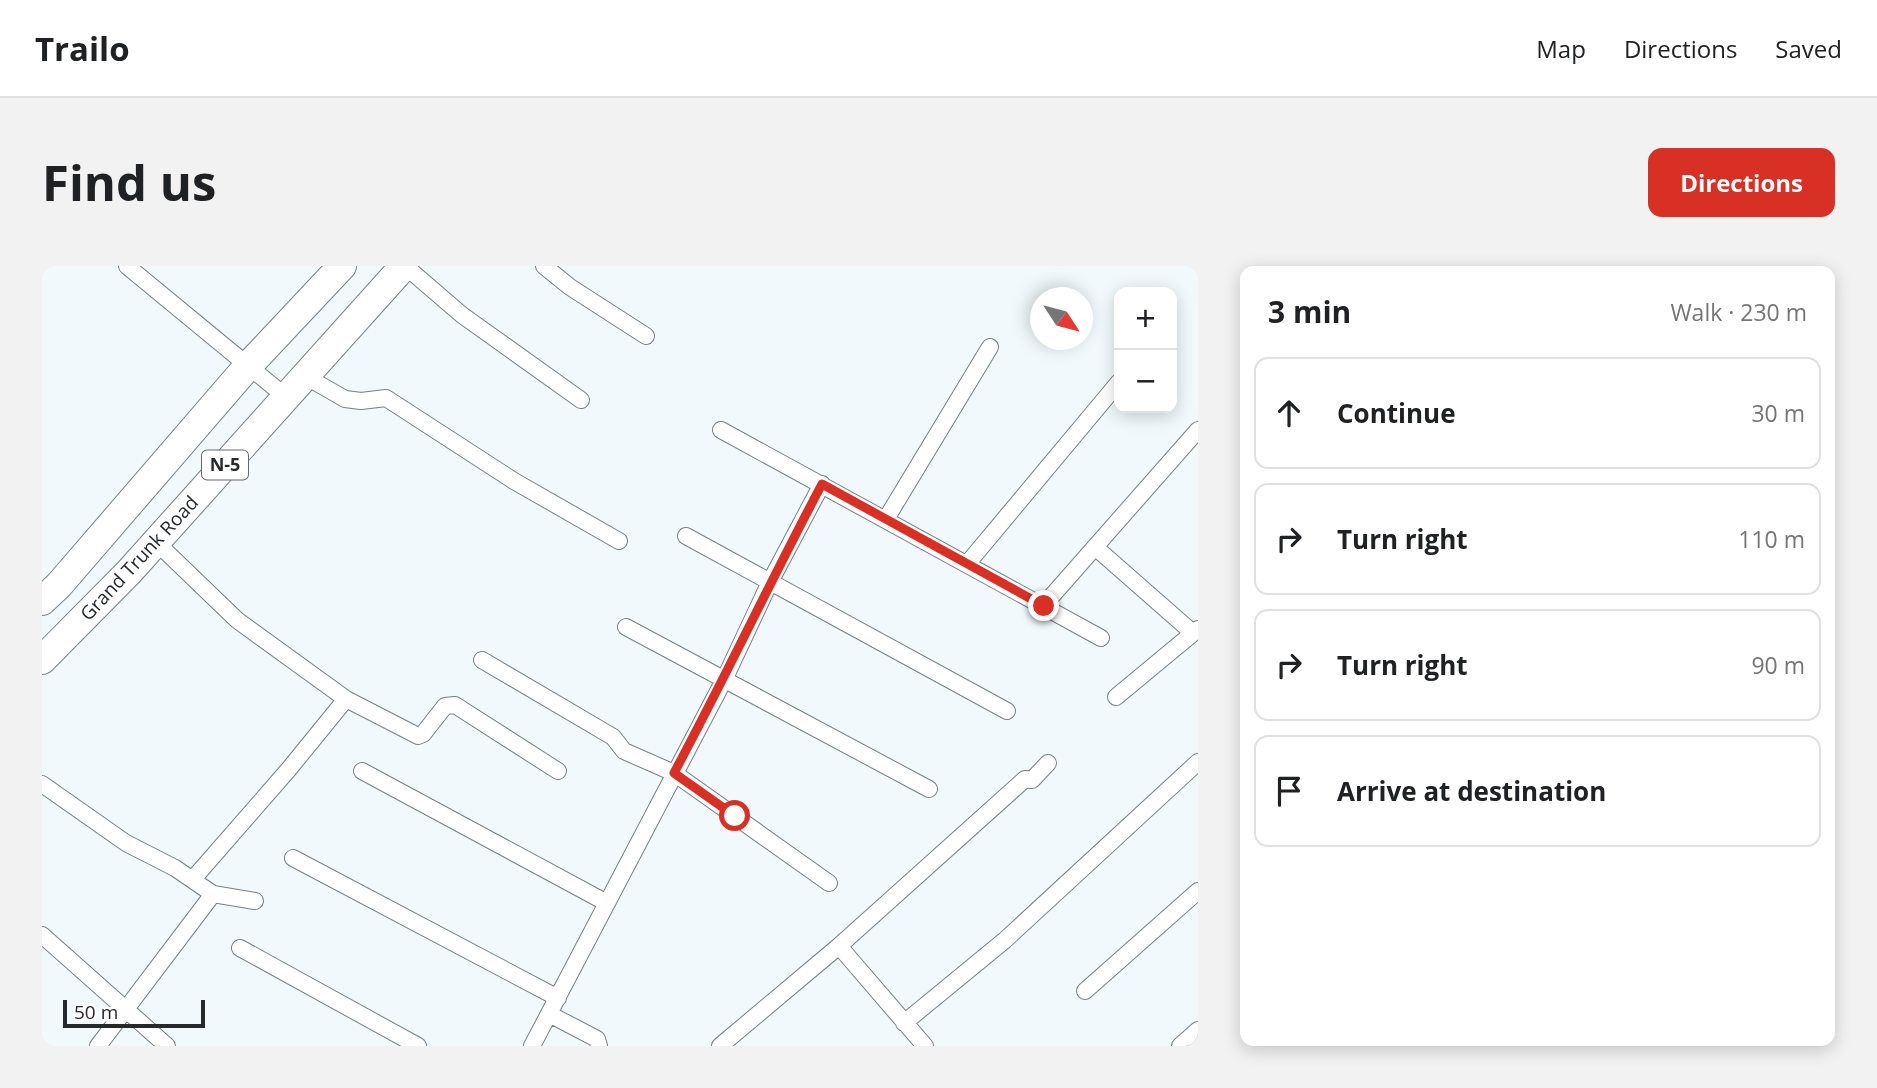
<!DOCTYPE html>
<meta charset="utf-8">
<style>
:root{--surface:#fff;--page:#f2f2f2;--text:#202124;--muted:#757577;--line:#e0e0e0;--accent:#d93025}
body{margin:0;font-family:"Open Sans",sans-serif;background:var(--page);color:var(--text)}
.controls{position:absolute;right:21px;top:21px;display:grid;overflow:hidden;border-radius:14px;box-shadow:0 4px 18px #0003}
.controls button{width:63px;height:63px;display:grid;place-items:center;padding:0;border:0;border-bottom:2px solid var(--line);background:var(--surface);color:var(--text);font:35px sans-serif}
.compass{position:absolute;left:988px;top:21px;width:63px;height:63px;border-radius:50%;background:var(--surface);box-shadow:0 4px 18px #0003;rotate:126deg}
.scale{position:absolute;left:21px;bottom:18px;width:142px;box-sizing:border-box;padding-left:7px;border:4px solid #25292c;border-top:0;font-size:19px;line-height:24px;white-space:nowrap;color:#25292c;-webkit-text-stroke:5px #fff;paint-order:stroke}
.stop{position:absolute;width:21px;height:21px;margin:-16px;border:5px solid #d93025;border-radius:50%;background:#fff}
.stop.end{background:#d93025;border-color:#fff;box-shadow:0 2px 7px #0008}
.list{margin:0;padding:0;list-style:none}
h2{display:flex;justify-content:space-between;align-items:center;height:91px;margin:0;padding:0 28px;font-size:30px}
h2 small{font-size:23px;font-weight:400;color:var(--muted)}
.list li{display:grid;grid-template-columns:46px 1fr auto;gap:21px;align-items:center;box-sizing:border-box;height:112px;margin:0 14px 14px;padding:0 14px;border:2px solid var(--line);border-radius:14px}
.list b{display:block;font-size:26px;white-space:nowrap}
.list em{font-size:23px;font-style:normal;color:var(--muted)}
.icon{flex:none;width:38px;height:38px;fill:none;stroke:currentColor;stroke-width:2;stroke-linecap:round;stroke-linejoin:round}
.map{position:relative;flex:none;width:1156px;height:780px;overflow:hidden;border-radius:14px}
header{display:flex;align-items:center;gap:42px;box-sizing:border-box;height:98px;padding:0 35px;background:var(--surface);border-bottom:2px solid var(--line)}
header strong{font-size:33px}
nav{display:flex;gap:38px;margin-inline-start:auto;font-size:24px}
.intro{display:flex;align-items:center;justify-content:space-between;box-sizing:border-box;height:168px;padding:0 42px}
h1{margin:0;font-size:49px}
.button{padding:18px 32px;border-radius:14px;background:var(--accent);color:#fff;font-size:24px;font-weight:700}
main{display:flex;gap:42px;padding:0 42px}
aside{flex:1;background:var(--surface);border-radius:14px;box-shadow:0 4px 18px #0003}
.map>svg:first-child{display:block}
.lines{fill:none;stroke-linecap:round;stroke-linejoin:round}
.street-casing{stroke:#748087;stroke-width:18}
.highway-casing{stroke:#748087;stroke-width:30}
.street{stroke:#fff;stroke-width:16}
.highway{stroke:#fff;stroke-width:28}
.route{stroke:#d93025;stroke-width:9}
.labels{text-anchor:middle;stroke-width:7;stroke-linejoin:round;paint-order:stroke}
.shield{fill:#fff;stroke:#66696b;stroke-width:2}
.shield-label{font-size:18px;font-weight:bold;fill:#25292c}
.street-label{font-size:19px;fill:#25292c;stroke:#fff}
</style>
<header>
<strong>Trailo</strong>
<nav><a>Map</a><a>Directions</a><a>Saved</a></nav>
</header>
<div class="intro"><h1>Find us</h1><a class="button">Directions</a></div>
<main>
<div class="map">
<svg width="1156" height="780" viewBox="0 0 1156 780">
<rect width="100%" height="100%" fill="#f1f9fd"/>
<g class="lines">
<defs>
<path id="street" d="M85,0L244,131
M363,0L420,49L539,134
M502,0L528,21L604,70
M263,110L303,133L319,135L344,132L472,215L577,275
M679,164L1059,372
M844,253L948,81
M644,270L965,445
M114,276L195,354L304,433L247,503L151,613
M1053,281L1151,367
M925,298L1077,116
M1001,340L1156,164
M584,361L887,523
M440,394L571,471L582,485L632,507L787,617
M1074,431L1156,363
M304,433L376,470L381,468L403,440L413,439L516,505
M320,505L565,637
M0,518L84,577L133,602L171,628L56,780
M251,592L516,732
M171,628L213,635
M0,669L125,780
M198,682L376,780
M1043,725L1156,625
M507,748L555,773L557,780
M862,757L963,674L1156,496
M490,780L682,414L728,316L780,218
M678,780L797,680
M883,780L797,680L983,513L990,514L1006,497
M1138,780L1156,764"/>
<path id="highway" d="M0,335L17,319L206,100L300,0
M0,394L87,306L362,0"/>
</defs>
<!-- street casing -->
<use href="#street" class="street-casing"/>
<!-- highway casing -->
<use href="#highway" class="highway-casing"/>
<!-- street -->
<use href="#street" class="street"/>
<!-- highway -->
<use href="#highway" class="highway"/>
</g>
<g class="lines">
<!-- route -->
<path class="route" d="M693,550L632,507C683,412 729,314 780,218L1002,340"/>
</g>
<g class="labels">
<!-- shield labels -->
<rect class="shield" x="160" y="184.5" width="46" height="29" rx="5"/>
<g class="shield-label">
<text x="183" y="205">N-5</text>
</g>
<!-- street labels -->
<g class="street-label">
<text transform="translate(97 292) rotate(-47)" y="7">Grand Trunk Road</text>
</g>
</g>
</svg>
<div class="controls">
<button>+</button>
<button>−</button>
</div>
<svg class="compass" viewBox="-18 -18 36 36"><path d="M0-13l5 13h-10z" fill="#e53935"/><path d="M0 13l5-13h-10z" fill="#757577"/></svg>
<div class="scale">50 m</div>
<div class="stop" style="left:693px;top:550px"></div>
<div class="stop end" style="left:1002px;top:340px"></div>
</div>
<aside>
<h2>3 min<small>Walk · 230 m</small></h2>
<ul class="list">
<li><svg class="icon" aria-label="ahead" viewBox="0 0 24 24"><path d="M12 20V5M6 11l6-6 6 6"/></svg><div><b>Continue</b></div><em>30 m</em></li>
<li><svg class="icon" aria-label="right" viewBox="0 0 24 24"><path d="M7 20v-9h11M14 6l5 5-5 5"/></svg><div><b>Turn right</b></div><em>110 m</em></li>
<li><svg class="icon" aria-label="right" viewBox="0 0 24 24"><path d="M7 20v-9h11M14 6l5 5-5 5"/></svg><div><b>Turn right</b></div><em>90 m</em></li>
<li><svg class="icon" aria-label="arrive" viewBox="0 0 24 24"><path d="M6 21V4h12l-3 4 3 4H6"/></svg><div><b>Arrive at destination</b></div></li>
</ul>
</aside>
</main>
